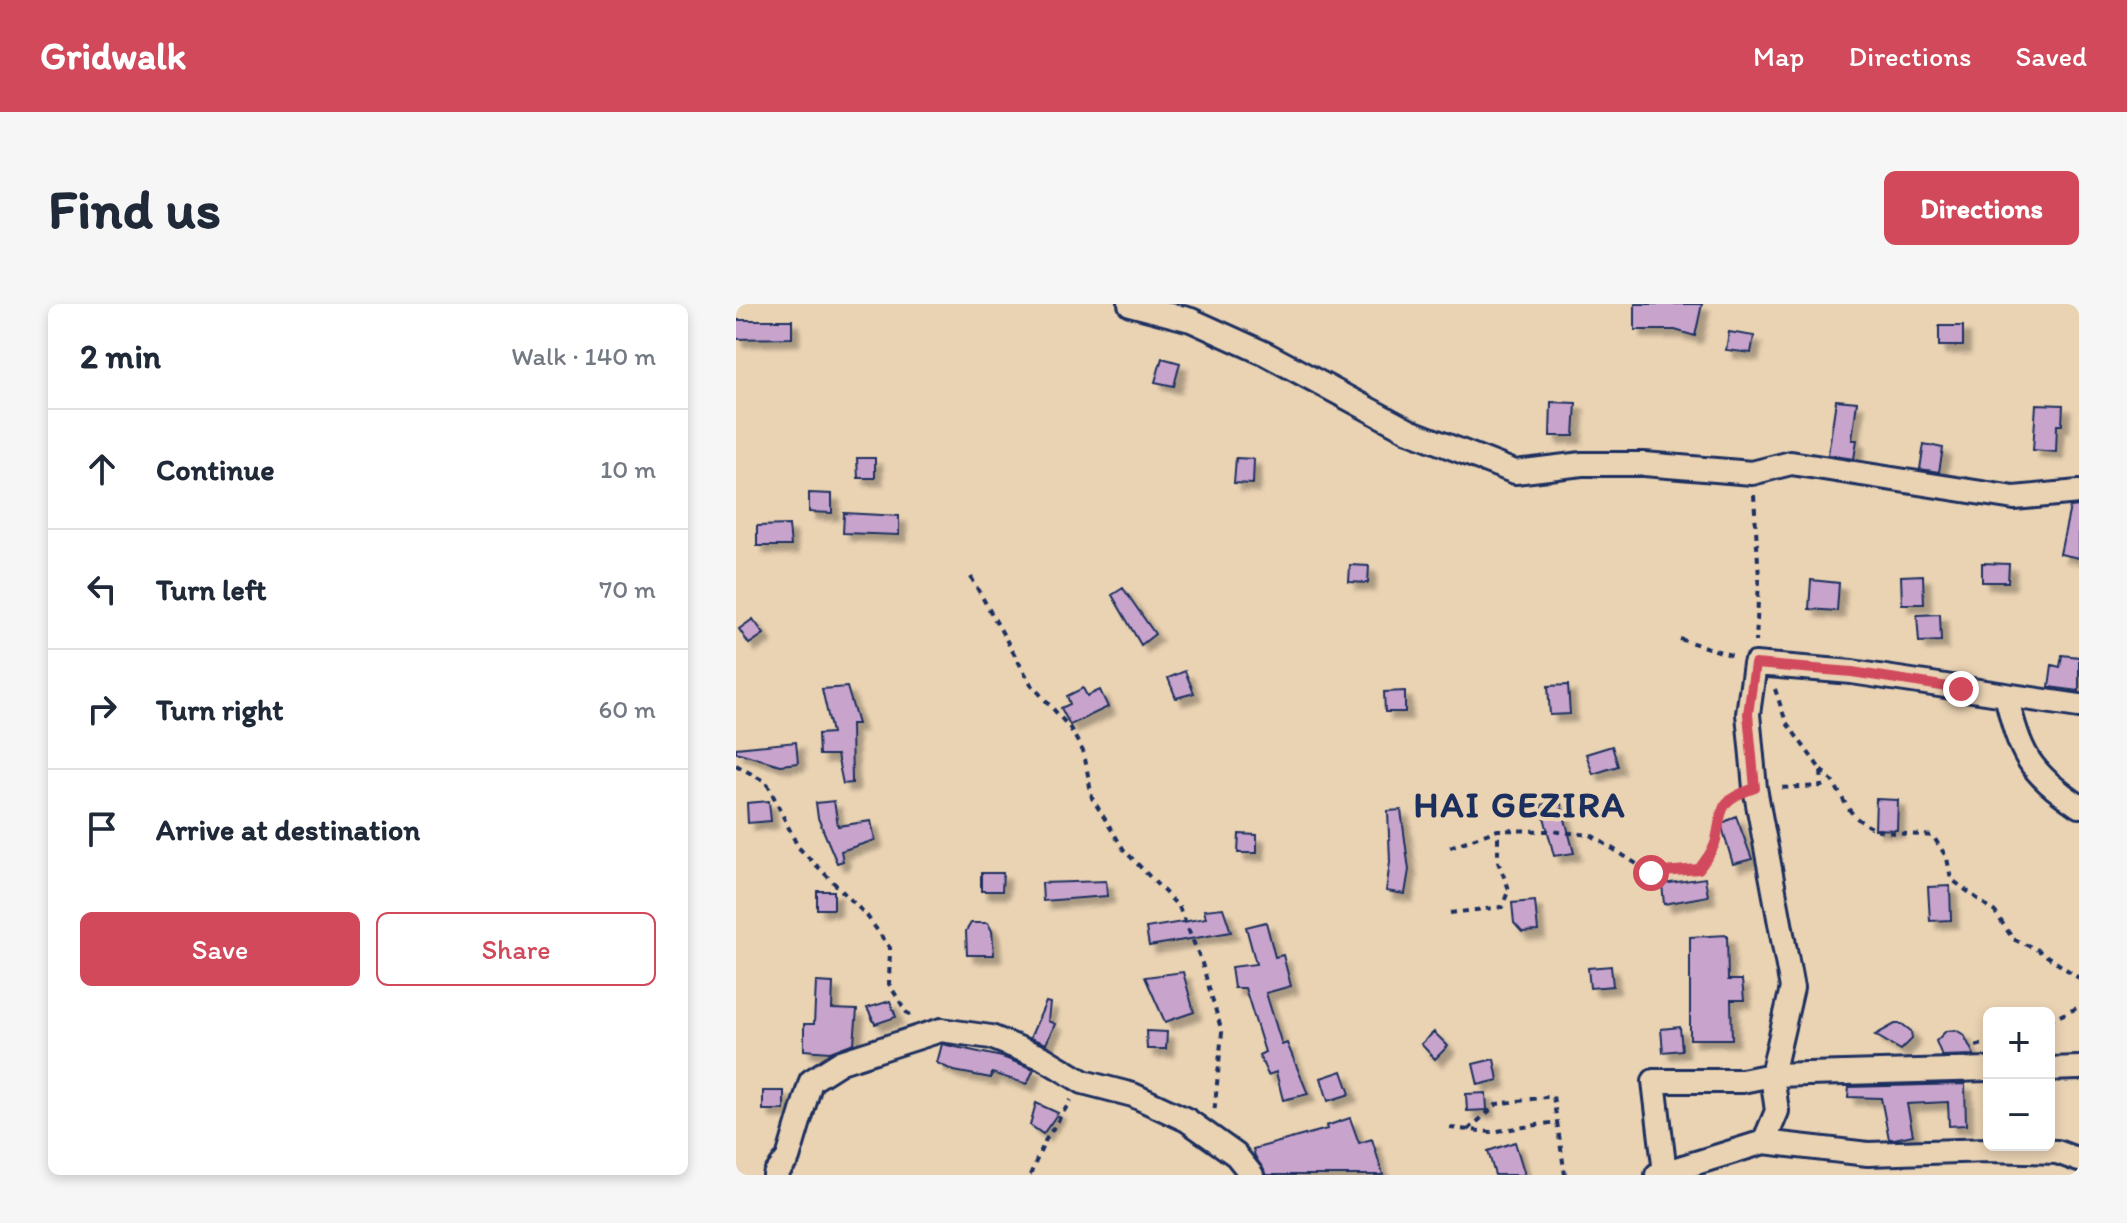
<!DOCTYPE html>
<meta charset="utf-8">
<style>
:root{--surface:#fff;--page:#f6f6f7;--text:#1f2937;--muted:#747a83;--line:#e0e1e3;--accent:#d1495b}
body{margin:0;font-family:Itim,sans-serif;background:var(--page);color:var(--text)}
.controls{position:absolute;right:24px;bottom:24px;display:grid;overflow:hidden;border-radius:12px;box-shadow:0 4px 12px #0003}
.controls button{width:72px;height:72px;display:grid;place-items:center;padding:0;border:0;border-bottom:2px solid var(--line);background:var(--surface);color:var(--text);font:40px sans-serif}
.stop{position:absolute;width:24px;height:24px;margin:-18px;border:6px solid #d1495b;border-radius:50%;background:#fff}
.stop.end{background:#d1495b;border-color:#fff;box-shadow:0 2px 8px #0008}
.list{margin:0;padding:0;list-style:none}
h2{display:flex;justify-content:space-between;align-items:center;height:104px;margin:0;padding:0 32px;font-size:34px}
h2 small{font-size:26px;font-weight:400;color:var(--muted)}
.list li{display:grid;grid-template-columns:52px 1fr auto;gap:24px;align-items:center;box-sizing:border-box;height:120px;padding:0 32px;border-top:2px solid var(--line)}
.list b{display:block;font-size:30px;white-space:nowrap}
.list em{font-size:26px;font-style:normal;color:var(--muted)}
.actions{display:flex;gap:16px;padding:24px 32px}
.actions a{flex:1;padding:18px 0;border:2px solid var(--accent);border-radius:12px;text-align:center;font-size:28px;color:var(--accent)}
.actions .main{background:var(--accent);color:#fff}
.icon{flex:none;width:44px;height:44px;fill:none;stroke:currentColor;stroke-width:2;stroke-linecap:round;stroke-linejoin:round}
.map{position:relative;flex:none;width:1343px;height:871px;overflow:hidden;border-radius:12px}
header{display:flex;align-items:center;gap:48px;box-sizing:border-box;height:112px;padding:0 40px;background:var(--accent);color:#fff}
header strong{font-size:38px}
nav{display:flex;gap:44px;margin-inline-start:auto;font-size:28px}
.intro{display:flex;align-items:center;justify-content:space-between;box-sizing:border-box;height:192px;padding:0 48px}
h1{margin:0;font-size:56px}
.button{padding:20px 36px;border-radius:12px;background:var(--accent);color:#fff;font-size:28px;font-weight:700}
main{display:flex;gap:48px;padding:0 48px}
aside{flex:1;background:var(--surface);border-radius:12px;box-shadow:0 4px 12px #0003}
.map>svg:first-child{display:block}
.building{fill:#c8a4cc;stroke:#1b2f5e;stroke-width:2;filter:url(#shadow)}
.lines{fill:none;stroke-linecap:round;stroke-linejoin:round}
.minor-casing{stroke:#1b2f5e;stroke-width:28}
.path{stroke:#1b2f5e;stroke-width:4;stroke-dasharray:6 6;stroke-linecap:butt}
.minor{stroke:#ead3b3;stroke-width:22}
.route{stroke:#d1495b;stroke-width:10}
.labels{text-anchor:middle;stroke-width:8;stroke-linejoin:round;paint-order:stroke}
.district-label{font-size:36px;font-weight:bold;letter-spacing:2px;fill:#1b2f5e;stroke:#ead3b3}
</style>
<header>
<strong>Gridwalk</strong>
<nav><a>Map</a><a>Directions</a><a>Saved</a></nav>
</header>
<div class="intro"><h1>Find us</h1><a class="button">Directions</a></div>
<main>
<aside>
<h2>2 min<small>Walk · 140 m</small></h2>
<ul class="list">
<li><svg class="icon" aria-label="ahead" viewBox="0 0 24 24"><path d="M12 20V5M6 11l6-6 6 6"/></svg><div><b>Continue</b></div><em>10 m</em></li>
<li><svg class="icon" aria-label="left" viewBox="0 0 24 24"><path d="M17 20v-9H6M10 6l-5 5 5 5"/></svg><div><b>Turn left</b></div><em>70 m</em></li>
<li><svg class="icon" aria-label="right" viewBox="0 0 24 24"><path d="M7 20v-9h11M14 6l5 5-5 5"/></svg><div><b>Turn right</b></div><em>60 m</em></li>
<li><svg class="icon" aria-label="arrive" viewBox="0 0 24 24"><path d="M6 21V4h12l-3 4 3 4H6"/></svg><div><b>Arrive at destination</b></div></li>
</ul>
<div class="actions"><a class="main">Save</a><a>Share</a></div>
</aside>
<div class="map">
<svg width="1343" height="871" viewBox="0 0 1343 871">
<defs>
<filter id="shadow"><feDropShadow dx="7" dy="7" stdDeviation="2" flood-color="#0004"/></filter>
</defs>
<rect width="100%" height="100%" fill="#ead3b3"/>
<filter id="ink" filterUnits="userSpaceOnUse"><feTurbulence type="fractalNoise" baseFrequency=".0125" numOctaves="2"/><feDisplacementMap in="SourceGraphic" scale="16" xChannelSelector="R" yChannelSelector="G"/><feConvolveMatrix kernelMatrix="1 2 1 2 8 2 1 2 1" color-interpolation-filters="sRGB"/></filter>
<g filter="url(#ink)">
<!-- building -->
<path class="building" d="M899,0H966L959,32L939,26H899Z
M0,16H56V34L0,35Z
M1203,22H1227V42H1203Z
M993,28L1018,32L1015,49L990,46Z
M426,54L444,59L438,82L419,78Z
M1100,96L1121,98L1116,136H1121L1118,155L1092,151Z
M815,98L840,99L838,132H814Z
M1300,100L1327,101L1326,121H1321L1320,148L1297,146Z
M1188,140L1207,144L1203,168L1184,165Z
M121,154H139V174H122Z
M500,154L518,155L517,180L498,179Z
M73,189L96,190V209L73,208Z
M1343,202V254L1324,250L1334,203Z
M108,209L163,212V231L107,229Z
M53,221L55,242H21V222Z
M1246,259L1273,260L1272,278H1246Z
M614,261L633,262L632,279L613,278Z
M1187,271L1188,300H1166L1165,272Z
M1075,276L1103,279L1101,307L1073,305Z
M387,284L419,330L405,341L376,291Z
M1204,310L1205,337L1183,338L1181,311Z
M17,315L28,330L13,340L3,325Z
M1326,351L1343,353V387L1313,383L1316,361L1324,363Z
M449,367L458,389L440,394L432,374Z
M832,381L834,410L814,411L812,382Z
M111,383L122,420H115L116,479L107,480L101,451H83L82,430L96,429L86,385Z
M347,384L351,392L364,386L372,403L334,421L325,404L334,400L331,392Z
M669,387V408H649L648,388Z
M60,438L62,459L44,461L0,448V444Z
M876,442L882,462L857,470L850,450Z
M1140,495L1162,496L1161,526L1139,525Z
M824,496L838,549L818,552L805,501Z
M33,497L35,517L12,519L11,499Z
M98,497L102,522L135,517L139,536L105,547L107,557L101,559L82,514L80,499Z
M665,506L673,566L669,590L650,587L654,558L652,507Z
M1000,512L1016,555L997,560L985,520Z
M503,530L521,531V549H502Z
M245,569H267L266,587H245Z
M969,574L972,592L928,600L926,580Z
M370,577L371,592L307,597L306,579Z
M1214,582L1215,616L1194,617L1192,583Z
M81,587H98V605H81Z
M799,597L802,627L786,628L778,619L776,599Z
M487,604L495,628L413,642L410,624L470,614L468,606Z
M530,618L539,653L547,651L555,682L530,689L546,741L551,739L572,790L547,796L540,768L532,771L523,751L529,748L509,684H498L495,663L520,660L510,623Z
M235,619H252L256,627L258,651H231L230,627Z
M991,631L992,676H1006L1008,696H995L996,735H954V633Z
M875,662L877,682L854,684L852,664Z
M447,668L458,708L429,718L409,673Z
M80,678L97,679L96,705L121,706L118,739L94,748L68,746V720H78Z
M154,697L160,713L139,720L131,704Z
M310,698L314,699L312,717L319,720L310,740L294,734Z
M1159,720H1166L1175,727L1176,735L1165,746L1139,731Z
M944,723L946,746L927,748L925,725Z
M1220,726L1228,731L1238,751L1206,752L1200,737L1210,727Z
M410,727L431,728L430,745H411Z
M698,728L712,742L699,755L685,740Z
M206,740L266,753L298,765L291,780L256,769L255,774L218,767L201,759Z
M758,755L762,776L742,781L737,760Z
M606,767L614,790L592,797L585,774Z
M1229,780L1230,821L1213,822L1212,798L1171,800L1177,831L1158,835H1153L1145,794L1112,793L1113,783Z
M27,787H48V806H27Z
M750,789L751,806L731,807L730,790Z
M300,799L322,809L307,830L294,821Z
M614,814L623,839L636,835L647,871H530L519,852L517,845L591,825L590,822Z
M779,838L789,871H759L752,847Z"/>
<g class="lines">
<defs>
<path id="minor" d="M394,0L455,16L530,50L673,127L779,168L846,160H908L1016,169L1055,159L1278,194L1343,188
M1270,391C1284,449 1292,468 1343,502
M1313,765L1343,764
M1028,838L1041,807L1036,771L1056,684L1019,484L1012,410L1019,360L1116,368L1343,402
M929,869L918,777H1006L1036,771L1253,765
M39,871L52,854L75,777L105,758L205,726L255,733L307,754L347,778L397,791L451,816L500,851L516,871
M921,871L1028,838L1132,850L1252,846L1321,848L1343,856"/>
</defs>
<!-- minor casing -->
<use href="#minor" class="minor-casing"/>
<!-- path -->
<path class="path" d="M1018,191L1023,275L1020,338
M235,273L295,380L334,424L348,449L356,494L388,546L443,603L465,656L486,728L478,811
M944,335L1001,353
M1039,385L1050,418L1085,466L1086,482L1042,484
M0,461L31,479L62,543L131,612L154,644L153,680L171,709L178,712
M1085,466C1099,477 1102,488 1111,502C1131,534 1164,528 1197,532L1211,554L1215,575L1259,608L1277,635L1302,646L1343,674
M714,543L762,526L813,527L855,531L915,569L963,565L980,540L983,510L999,491
M714,609L766,603L773,585L762,558V526
M1313,717L1343,703
M1240,742L1253,738
M714,824L755,828L821,818L829,871
M732,826L761,800L817,792L821,818
M294,871L309,837L335,796"/>
<!-- minor -->
<use href="#minor" class="minor"/>
</g>
</g>
<g class="lines" filter="url(#ink)">
<!-- route -->
<path class="route" d="M915,569L963,565C969,556 978,546 980,536C987,502 983,496 1019,484L1012,410L1019,360L1116,368L1225,385"/>
</g>
<g class="labels">
<!-- district labels -->
<g class="district-label">
<text x="784" y="513">HAI GEZIRA</text>
</g>
</g>
</svg>
<div class="controls">
<button>+</button>
<button>−</button>
</div>
<div class="stop" style="left:915px;top:569px"></div>
<div class="stop end" style="left:1225px;top:385px"></div>
</div>
</main>
